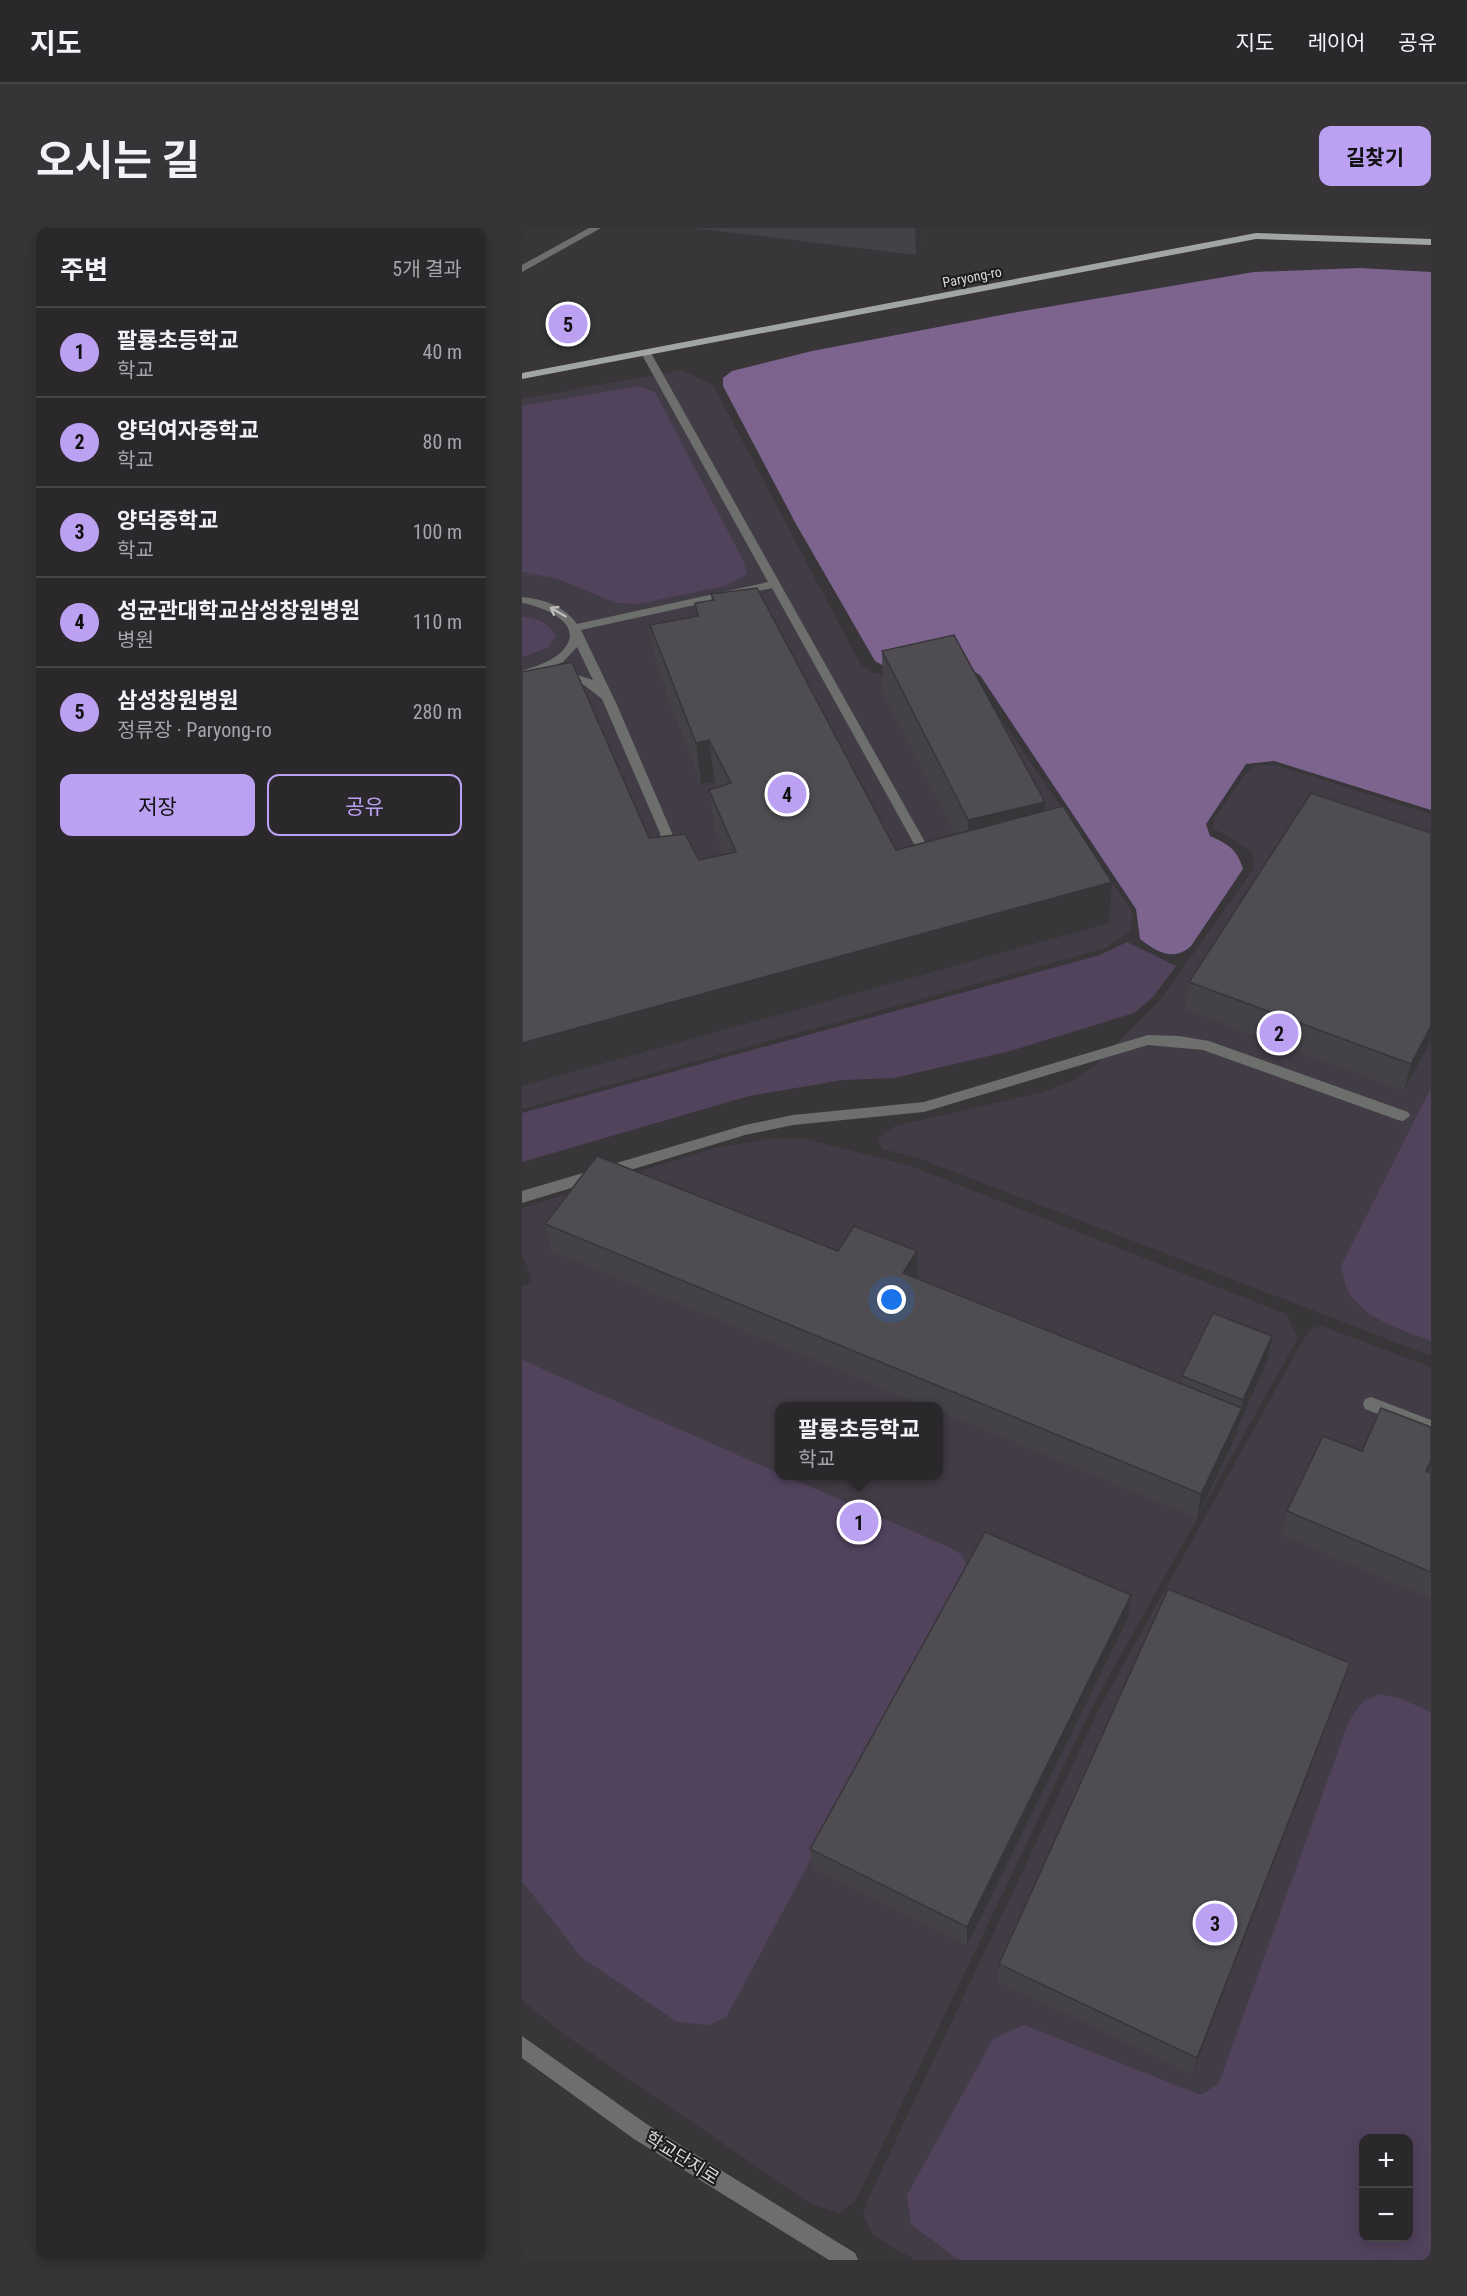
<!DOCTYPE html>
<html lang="ko">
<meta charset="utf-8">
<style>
:root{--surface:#2a282b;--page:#363437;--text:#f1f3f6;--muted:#a5a6a9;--line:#464447;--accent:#bca0f2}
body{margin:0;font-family:"Roboto Condensed","Noto Sans KR",sans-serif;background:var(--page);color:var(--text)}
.controls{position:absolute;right:18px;bottom:18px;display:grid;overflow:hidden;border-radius:12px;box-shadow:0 3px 15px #0003}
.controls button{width:54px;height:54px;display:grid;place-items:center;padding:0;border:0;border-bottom:2px solid var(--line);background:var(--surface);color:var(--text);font:30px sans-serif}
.you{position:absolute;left:370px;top:1072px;width:21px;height:21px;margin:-15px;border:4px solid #fff;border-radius:50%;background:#1a73e8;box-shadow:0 0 0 9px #1a73e833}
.badge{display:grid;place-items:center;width:39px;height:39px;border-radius:50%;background:var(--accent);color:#111;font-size:20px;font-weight:700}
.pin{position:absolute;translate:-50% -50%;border:3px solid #fff;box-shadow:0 2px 6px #0006}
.popup{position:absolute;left:253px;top:1174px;width:168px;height:78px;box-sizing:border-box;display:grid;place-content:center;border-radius:12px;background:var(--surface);filter:drop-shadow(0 2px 4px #0005);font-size:20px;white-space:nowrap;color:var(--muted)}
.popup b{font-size:22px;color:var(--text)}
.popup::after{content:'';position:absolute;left:50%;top:100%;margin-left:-12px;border:12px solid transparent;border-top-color:var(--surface)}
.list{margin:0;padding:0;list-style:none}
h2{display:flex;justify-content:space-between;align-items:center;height:78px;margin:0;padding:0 24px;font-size:26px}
h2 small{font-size:20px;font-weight:400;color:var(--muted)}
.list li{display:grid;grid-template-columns:39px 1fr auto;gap:18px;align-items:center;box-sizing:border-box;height:90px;padding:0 24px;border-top:2px solid var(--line)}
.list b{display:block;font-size:22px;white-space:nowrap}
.list p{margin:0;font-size:20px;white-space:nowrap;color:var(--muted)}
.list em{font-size:20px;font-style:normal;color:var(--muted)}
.actions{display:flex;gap:12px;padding:18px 24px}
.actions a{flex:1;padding:14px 0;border:2px solid var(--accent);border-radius:12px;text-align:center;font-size:21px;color:var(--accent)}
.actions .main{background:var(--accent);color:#111}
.map{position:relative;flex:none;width:909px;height:2032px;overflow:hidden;border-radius:12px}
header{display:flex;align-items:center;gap:36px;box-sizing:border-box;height:84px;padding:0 30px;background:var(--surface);border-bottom:2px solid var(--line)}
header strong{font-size:28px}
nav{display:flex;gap:33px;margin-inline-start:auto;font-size:21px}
.intro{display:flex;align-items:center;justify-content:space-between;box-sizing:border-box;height:144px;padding:0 36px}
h1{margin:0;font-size:42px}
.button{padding:15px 27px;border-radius:12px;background:var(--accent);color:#111;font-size:21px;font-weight:700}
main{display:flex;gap:36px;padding:0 36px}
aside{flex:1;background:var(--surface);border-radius:12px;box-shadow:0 3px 15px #0003}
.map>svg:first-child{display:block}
.built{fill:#413c45;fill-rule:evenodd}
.green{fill:#52435d;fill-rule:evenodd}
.forest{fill:#7d648f}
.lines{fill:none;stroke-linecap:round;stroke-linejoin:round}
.minor{fill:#6d6f6d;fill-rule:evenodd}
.major{fill:#a2a6a3;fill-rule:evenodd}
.wall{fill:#444246}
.shaded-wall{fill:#373639}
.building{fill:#4f4d51;stroke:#373639;stroke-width:1.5}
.oneway{stroke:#bbb}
.labels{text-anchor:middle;stroke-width:4.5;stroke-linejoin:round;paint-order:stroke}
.far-street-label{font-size:14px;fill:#dcdbdd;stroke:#1e1d1f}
.near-street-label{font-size:18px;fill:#dcdbdd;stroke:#1e1d1f}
</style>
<header>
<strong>지도</strong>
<nav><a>지도</a><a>레이어</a><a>공유</a></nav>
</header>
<div class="intro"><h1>오시는 길</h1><a class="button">길찾기</a></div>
<main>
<aside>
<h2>주변<small>5개 결과</small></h2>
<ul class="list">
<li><span class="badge">1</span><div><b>팔룡초등학교</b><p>학교</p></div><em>40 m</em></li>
<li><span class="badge">2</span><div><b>양덕여자중학교</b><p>학교</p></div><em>80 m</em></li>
<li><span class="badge">3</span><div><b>양덕중학교</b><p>학교</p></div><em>100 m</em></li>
<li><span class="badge">4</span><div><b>성균관대학교삼성창원병원</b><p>병원</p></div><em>110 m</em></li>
<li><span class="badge">5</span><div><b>삼성창원병원</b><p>정류장 · Paryong-ro</p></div><em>280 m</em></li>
</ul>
<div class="actions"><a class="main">저장</a><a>공유</a></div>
</aside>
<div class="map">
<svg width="909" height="2032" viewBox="0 0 909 2032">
<rect width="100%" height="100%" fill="#383639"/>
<!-- built -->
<path class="built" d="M160,142L191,157L339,437L353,446L448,445L611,685L608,703L584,720L0,881V171Z
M736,537H754L909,586V1128L396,930L360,921L356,910L373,898L521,864L552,852L572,838L638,772L730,643L732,633L730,624L691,600L693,589L724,545Z
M244,911H284L389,938L764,1086L776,1110L571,1477L334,1972L317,1985L288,1975L43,1807L0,1772V980L189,921ZM258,1178H416V1248H258Z
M800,1098L909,1139V2032H393L352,2008L341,1987L346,1971L578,1479L782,1110L791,1100ZM842,1910H886V2010H842Z"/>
<!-- green -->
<path class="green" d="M116,158L133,164L222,334L225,346L204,358L116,376L94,375L36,351L0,344V178Z
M0,389C15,389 27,395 34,408L26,420L0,429Z
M605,714L654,738L631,769L612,785L488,823L372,850L320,852L227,868L0,934V885L578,727Z
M909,860V1113C880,1102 841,1091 825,1061C822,1055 821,1045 819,1038Z
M0,1132L257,1245L258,1248H264L427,1319L440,1327L445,1339L205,1788L187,1797L155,1794L59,1729L0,1653Z
M858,1466L877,1470L909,1484V2032H437L389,1996L385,1967L471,1811L502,1797L679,1867L697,1855L827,1493L841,1473ZM842,1910H886V2010H842Z"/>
<!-- forest -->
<path class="forest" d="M838,40L909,44V582L752,533L724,536L684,596L688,608C706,616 715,621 721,641L669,718C651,734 635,724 618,711L614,681L458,447L438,435L362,438L353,433L274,296L201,158V150L210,143L290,123L490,85L732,44Z"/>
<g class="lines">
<!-- minor -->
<path class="minor" d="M67,0H79L0,44V37Z
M124,122L129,125L413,632L412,635H402L401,632L250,360L59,402L95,477L150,605L153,627L152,630L147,631L141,627L138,605L80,471L62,457L34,446L40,442L71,452L55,419L41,434L0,451V443C14,438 32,433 42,421C64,395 19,378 0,375V369C22,371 42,378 55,396L246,354L119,125Z
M626,807L657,808L687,813L886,884L888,888L881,893L876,892L681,822L626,817L402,884L271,897L223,907L0,975V963L223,897L271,887L402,874Z
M849,1169L909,1192V1206L843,1181L841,1176L843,1171Z
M0,1808L126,1897L333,2025L336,2032H307L112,1911L0,1830Z"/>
<!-- major -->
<path class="major" d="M734,5L909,11V17L734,11L0,151V145Z"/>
</g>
<!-- wall -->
<path class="wall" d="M172,0H404V6L394,27Z
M189,366L374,622L433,606L361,465L360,423L523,583L590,654L587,695L0,858V444L127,610L177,632L203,626L193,603L187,562L195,559L193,554L179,556L134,438L128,397L175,388L173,375L190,373Z
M909,605V812L882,863L664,782L667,754Z
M23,996L316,1023L396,1049L395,1051L659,1156L660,1148L750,1108L745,1133L717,1196L715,1205L675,1290L417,1183V1179H406L30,1023Z
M840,1223L909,1245V1371L760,1307L765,1283Z
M606,1390L445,1717L291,1640L288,1621Z
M828,1435L820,1457L670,1846L476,1754L477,1736Z"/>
<!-- shaded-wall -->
<path class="shaded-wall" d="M393,0H404V6L394,27Z
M187,512L193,554L179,556L174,515Z
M523,574L522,616L446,633V592Z
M590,654L587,695L0,858V815Z
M909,798V812L882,863L889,836Z
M395,1023L396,1049L383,1072L381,1045Z
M0,1029H2L10,1055L0,1058Z
M750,1108L745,1133L717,1196L715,1205L675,1290L679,1266L720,1181L721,1172Z
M909,1232V1237L896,1267L904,1243Z
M609,1367L606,1390L445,1717V1699Z
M828,1435L820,1457L670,1846L675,1830Z"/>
<!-- building -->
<path class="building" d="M235,360L374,622L541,578L590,654L0,815V444L50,434L127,610L163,606L177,632L214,624L187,562L209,555L187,512L174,515L128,397L176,388L173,375L192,372L189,366Z
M432,407L523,574L446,592L360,423Z
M789,565L909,605V798L889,836L667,754Z
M75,928L316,1023L332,998L395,1023L381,1045L720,1180L679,1266L23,996Z
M691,1085L750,1108L721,1172L660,1148Z
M859,1180L909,1199V1232L904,1243L909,1245V1344L765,1283L801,1208L840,1223Z
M463,1304L609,1367L445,1699L288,1621Z
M646,1361L828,1435L675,1830L477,1736Z"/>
<!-- one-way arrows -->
<defs><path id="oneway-shaft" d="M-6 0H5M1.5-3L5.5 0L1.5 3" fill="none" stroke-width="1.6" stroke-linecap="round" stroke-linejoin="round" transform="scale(1.5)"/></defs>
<use class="oneway" href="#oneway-shaft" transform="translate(36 384) rotate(-150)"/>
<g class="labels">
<!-- far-street labels -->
<g class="far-street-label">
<text transform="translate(450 49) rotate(-11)" y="5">Paryong-ro</text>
</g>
<!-- near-street labels -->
<g class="near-street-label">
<text transform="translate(160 1930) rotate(32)" y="6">학교단지로</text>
</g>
</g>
</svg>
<div class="controls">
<button>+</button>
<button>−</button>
</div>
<div class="you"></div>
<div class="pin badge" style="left:337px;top:1294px">1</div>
<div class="popup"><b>팔룡초등학교</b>학교</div>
<div class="pin badge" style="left:757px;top:805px">2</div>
<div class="pin badge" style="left:693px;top:1695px">3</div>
<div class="pin badge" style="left:265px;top:566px">4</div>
<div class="pin badge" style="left:46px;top:96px">5</div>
</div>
</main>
